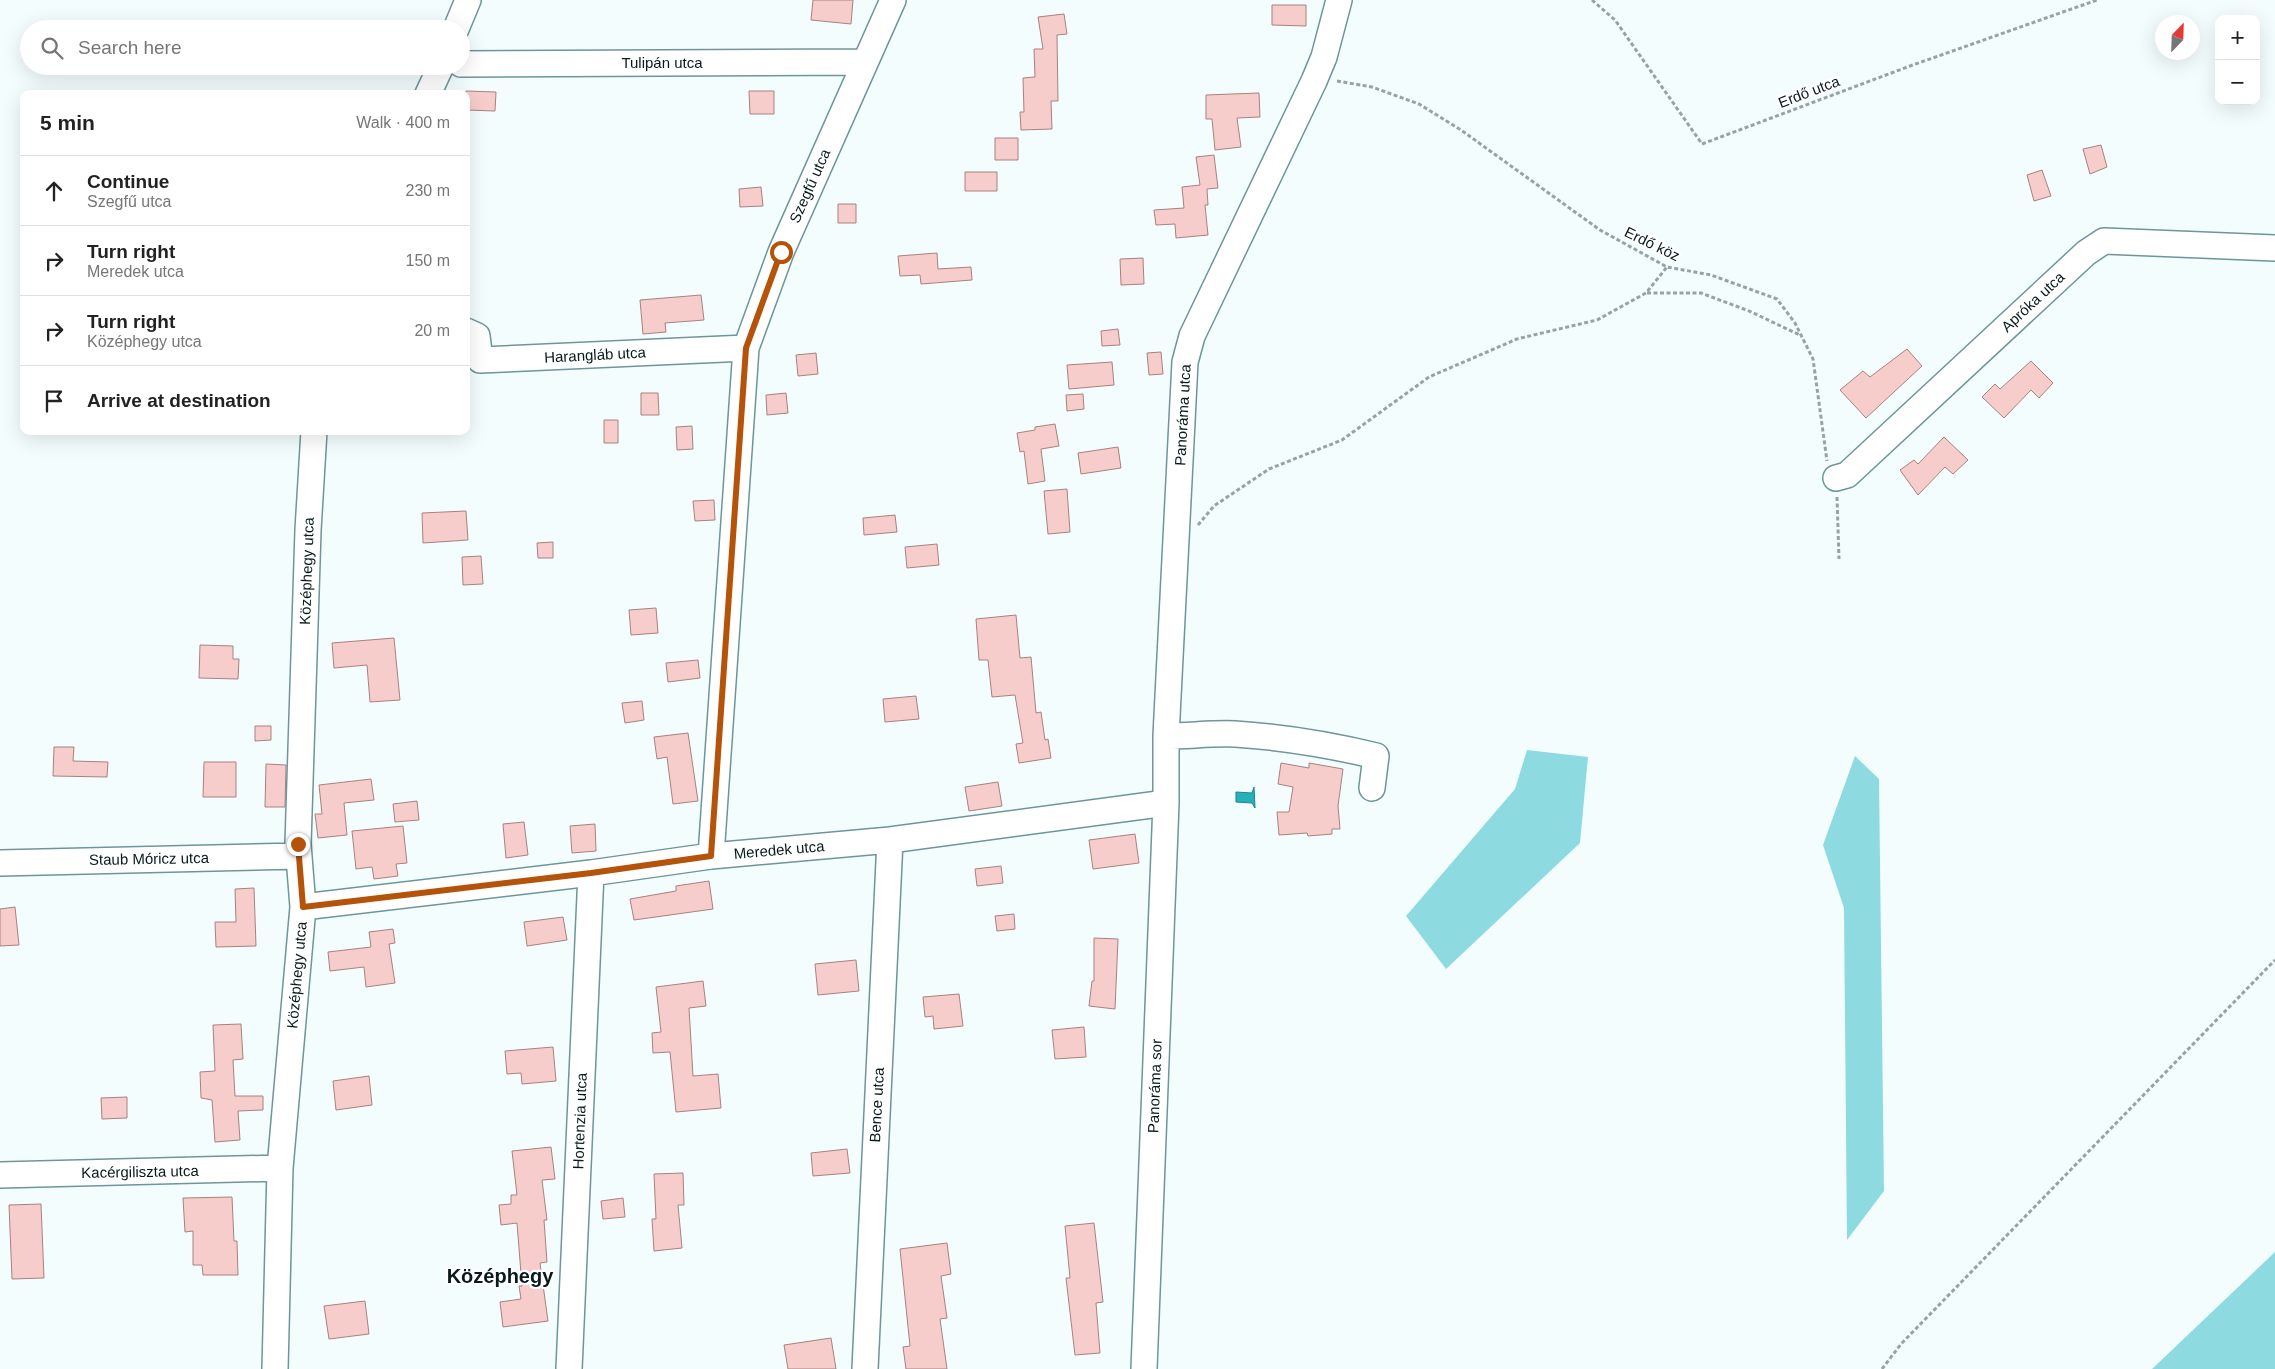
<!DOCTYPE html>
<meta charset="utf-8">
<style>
:root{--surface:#fff;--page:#f6f6f6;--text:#222;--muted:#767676;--line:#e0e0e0}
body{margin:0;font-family:Helvetica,sans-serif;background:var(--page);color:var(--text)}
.controls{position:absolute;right:15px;top:15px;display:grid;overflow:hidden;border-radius:10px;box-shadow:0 5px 20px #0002}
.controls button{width:45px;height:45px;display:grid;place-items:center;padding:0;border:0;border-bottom:1px solid var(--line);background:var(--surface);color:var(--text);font:25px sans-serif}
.compass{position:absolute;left:2155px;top:15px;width:45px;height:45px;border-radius:50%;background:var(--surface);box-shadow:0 5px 20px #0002;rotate:23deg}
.stop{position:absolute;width:15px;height:15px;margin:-11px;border:4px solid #b45309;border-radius:50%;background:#fff}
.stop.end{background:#b45309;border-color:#fff;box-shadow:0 1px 5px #0008}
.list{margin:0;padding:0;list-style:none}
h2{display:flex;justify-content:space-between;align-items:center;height:65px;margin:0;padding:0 20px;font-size:21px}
h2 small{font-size:16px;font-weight:400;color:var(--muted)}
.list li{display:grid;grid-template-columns:32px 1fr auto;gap:15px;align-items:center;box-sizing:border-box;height:70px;padding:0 20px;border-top:1px solid var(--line)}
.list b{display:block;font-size:19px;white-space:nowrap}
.list p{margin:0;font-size:16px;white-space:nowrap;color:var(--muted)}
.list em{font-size:16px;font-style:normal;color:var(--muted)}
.icon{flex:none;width:28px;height:28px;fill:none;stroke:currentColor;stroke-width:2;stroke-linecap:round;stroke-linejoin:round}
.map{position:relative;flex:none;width:2275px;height:1369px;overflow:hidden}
.search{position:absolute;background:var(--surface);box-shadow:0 5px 20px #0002;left:20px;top:20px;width:450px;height:55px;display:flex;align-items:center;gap:12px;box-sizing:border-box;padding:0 18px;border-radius:28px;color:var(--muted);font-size:19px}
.panel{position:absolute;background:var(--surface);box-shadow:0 5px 20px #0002;left:20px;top:90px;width:450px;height:345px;border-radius:10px}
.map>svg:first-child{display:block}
.green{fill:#8ddbe1}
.water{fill:#25b1ba;stroke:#1c848a}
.building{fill:#f6cdcb;stroke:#a78180}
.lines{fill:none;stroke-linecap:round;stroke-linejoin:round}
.minor-casing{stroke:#6c9699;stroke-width:28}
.path{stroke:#96a3a4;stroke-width:3;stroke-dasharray:4 2.5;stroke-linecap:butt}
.minor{stroke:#fff;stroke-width:25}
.route{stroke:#b45309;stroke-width:6}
.labels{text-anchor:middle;stroke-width:4.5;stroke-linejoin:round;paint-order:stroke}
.street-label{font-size:15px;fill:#081a1b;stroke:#fff}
.district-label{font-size:20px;font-weight:bold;fill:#081a1b;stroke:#fff}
</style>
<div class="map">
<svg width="2275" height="1369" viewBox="0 0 2275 1369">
<rect width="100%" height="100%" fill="#f4fdfe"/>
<!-- green -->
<path class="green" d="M1527,750L1588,757L1580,843L1446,969L1406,916L1515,789Z
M1855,756L1879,779L1884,1191L1847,1240L1844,908L1823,845Z
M2275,1252V1369H2152Z"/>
<!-- water -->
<path class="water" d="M1254,787L1255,808L1252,803L1236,802V792L1252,793Z"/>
<!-- building -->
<path class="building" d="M813,0H853L851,24L811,20Z
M1272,5H1306V26L1272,25Z
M1064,14L1067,34L1057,35L1058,101H1051L1052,129L1021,130L1020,112H1024L1023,78L1035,77L1034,49H1043L1038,17Z
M466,91L496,92L495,111L466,110Z
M749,91H774V114H750Z
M1259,93L1260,117L1237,118L1241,147L1215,150L1212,119H1206V95Z
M995,138H1018V160H995Z
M2101,145L2107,167L2090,174L2083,149Z
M1214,155L1218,188L1207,189L1208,205H1205L1208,235L1176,238L1175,224L1156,225L1154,210L1184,208L1182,187L1200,185L1196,157Z
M2042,170L2051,196L2034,201L2027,175Z
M965,172H997V191H965Z
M761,187L763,206L740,207L739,189Z
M838,204H856V223H838Z
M937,253L938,269L971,267L972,280L921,284L920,275L900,276L898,256Z
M1143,258L1144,284L1121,285L1120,259Z
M701,295L704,320L665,323L666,332L643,334L640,300Z
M1118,329L1120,345L1102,346L1101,331Z
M1907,349L1922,366L1866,418L1840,390L1863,371L1870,377Z
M1161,352L1163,374L1149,375L1147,353Z
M816,353L818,374L798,376L796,355Z
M2031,361L2053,383L2039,398L2031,390L2004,418L1982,397L1995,384L2000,389Z
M1112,362L1114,385L1069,389L1067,365Z
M641,393H658L659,415H641Z
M786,393L788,413L767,415L766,395Z
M1083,394L1084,409L1067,411L1066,395Z
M604,420H618V443H604Z
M1055,424L1059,446L1041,449L1045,481L1028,484L1024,451L1020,452L1017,433L1035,430V427Z
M692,426L693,449L677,450L676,427Z
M1944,437L1968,460L1953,474L1945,467L1918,495L1900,470L1914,460L1918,464Z
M1118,447L1121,468L1081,474L1078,453Z
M1067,489L1070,532L1048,534L1044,491Z
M714,500L715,520L695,521L693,501Z
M466,511L468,540L423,543L422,513Z
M895,515L897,532L864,535L863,518Z
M553,542V558H538L537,543Z
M937,544L939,565L907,568L905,547Z
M481,556L483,584L463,585L462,557Z
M656,608L658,633L631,635L629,610Z
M1016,615L1020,658L1031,657L1036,713L1041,712L1045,740L1048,739L1051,758L1019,763L1016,744L1023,743L1015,695L992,697L988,660H979L976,619Z
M394,638L400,700L370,702L367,665L334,668L332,643Z
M200,645L233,646V659H239L238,679L199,678Z
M698,660L700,678L668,682L666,663Z
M916,696L919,719L885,722L883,699Z
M642,701L644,720L625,723L622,703Z
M255,726H271V740L255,741Z
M688,733L698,801L673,804L667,757L657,759L654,737Z
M54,747H74L73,761L108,762L107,777L53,776Z
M204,762H236V797H203Z
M1281,763L1309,768V763L1343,769L1338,806L1340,829H1332V834L1308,836L1307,833L1279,835L1277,812H1289L1293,787L1278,784Z
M266,764L286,765L285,807H265Z
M371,779L374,800L344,803L347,835L318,838L315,814H322L319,785Z
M998,782L1002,806L969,811L965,787Z
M417,801L419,820L395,822L393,804Z
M524,822L528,855L506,858L503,824Z
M595,824L596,851L572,853L570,826Z
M403,826L407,863L396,864L398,876L374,879L372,867L356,869L352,831Z
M1135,834L1139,863L1093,869L1089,840Z
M1001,866L1003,883L977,886L975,869Z
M709,881L713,909L634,920L630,899L676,891V886Z
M254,888L256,946L216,947L215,922H236L235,889Z
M15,907L19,945L0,946V909Z
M1014,914L1015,929L997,931L995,916Z
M563,917L567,940L527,946L524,922Z
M393,929L395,943L389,944L395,983L366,987L364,967L330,971L328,952L371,947L369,932Z
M1094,938L1118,939L1115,1009L1089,1006L1092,981H1094Z
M856,960L859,991L818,995L815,964Z
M703,981L706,1006L689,1008L693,1076L718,1074L721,1108L676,1112L670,1052L653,1053L652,1033L661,1032L656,987Z
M959,994L963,1026L934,1029L933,1016L925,1017L923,997Z
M241,1024L243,1059L233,1060L235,1096H263V1110L238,1111L240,1140L215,1142L212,1100L201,1098L200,1072L215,1071L213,1025Z
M1084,1027L1086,1057L1055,1059L1052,1030Z
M553,1047L556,1081L522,1084L521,1073L507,1074L505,1051Z
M369,1076L372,1105L336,1110L333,1081Z
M127,1097V1118L102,1119L101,1098Z
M551,1147L555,1179L542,1180L547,1220H544L547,1262L540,1263L548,1321L503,1327L500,1302L521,1299L519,1286H522L517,1223L501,1225L499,1205L511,1204V1195H517L512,1151Z
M847,1149L850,1173L813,1176L811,1153Z
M683,1173L684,1205H678L682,1248L654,1251L652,1219H656L654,1174Z
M232,1197L234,1241H237L238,1275H203L202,1265H193V1231L185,1232L183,1198Z
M623,1198L625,1217L603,1219L601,1201Z
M41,1204L44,1278L12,1279L9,1205Z
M1094,1223L1103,1302L1096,1303L1100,1353L1075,1355L1066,1278H1070L1065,1226Z
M947,1243L951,1274L941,1276L947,1318L940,1319L947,1369H906L903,1347L910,1346L900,1249Z
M365,1301L369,1334L329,1339L324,1306Z
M831,1338L836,1369H788L784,1345Z"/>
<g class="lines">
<defs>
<path id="minor" d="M456,29L468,0
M461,64L863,62
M428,94L441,66
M466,331L477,336L480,360L746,348
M1836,478L1847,475L2086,253L2104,241L2275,248
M1166,736C1189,736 1212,733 1235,734C1282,737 1331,745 1376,756L1372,788
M711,856L746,348L781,252L893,0
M0,863L298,856
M303,907L591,873L711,856L890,840L1166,803
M0,1175L280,1168
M275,1369L280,1168L303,907L298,844L308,530L314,431
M569,1369L591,873
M865,1369L890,840
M1144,1369L1166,803V736L1185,362L1192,336L1314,81L1324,57L1339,0"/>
</defs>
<!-- minor casing -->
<use href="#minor" class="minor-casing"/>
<!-- path -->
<path class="path" d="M1592,0L1615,20L1702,144L1910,66L2097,0
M1337,81L1372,87L1419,104L1461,130L1600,230L1667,267L1711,275L1777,299L1795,323L1813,359L1827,461
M1647,293H1701L1749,311L1800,335
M1837,497L1839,559
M1198,525L1214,506L1269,469L1342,440L1429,377L1517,339L1597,320L1646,293L1667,267
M1882,1369L1901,1344L2275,960"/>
<!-- minor -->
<use href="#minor" class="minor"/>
</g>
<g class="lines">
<!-- route -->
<path class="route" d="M298,844L303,907L591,873L711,856L746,348L781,252"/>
</g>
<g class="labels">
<!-- street labels -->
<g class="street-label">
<text x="662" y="68">Tulipán utca</text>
<text transform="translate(1809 92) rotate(-21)" y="5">Erdő utca</text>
<text transform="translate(810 186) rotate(-66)" y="5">Szegfű utca</text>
<text transform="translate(1652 244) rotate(26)" y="5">Erdő köz</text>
<text transform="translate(2033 302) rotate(-43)" y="5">Apróka utca</text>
<text transform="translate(595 355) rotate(-3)" y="5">Harangláb utca</text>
<text transform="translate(1183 415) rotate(-87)" y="5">Panoráma utca</text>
<text transform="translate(307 571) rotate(-88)" y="5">Középhegy utca</text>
<text transform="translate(779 850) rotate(-5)" y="5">Meredek utca</text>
<text transform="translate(149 859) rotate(-1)" y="5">Staub Móricz utca</text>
<text transform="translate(297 975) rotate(-85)" y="5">Középhegy utca</text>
<text transform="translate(1155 1086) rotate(-88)" y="5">Panoráma sor</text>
<text transform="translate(877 1105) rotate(-87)" y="5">Bence utca</text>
<text transform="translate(580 1121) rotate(-88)" y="5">Hortenzia utca</text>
<text transform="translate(140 1172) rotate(-1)" y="5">Kacérgiliszta utca</text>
</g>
<!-- district labels -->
<g class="district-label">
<text x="500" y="1283">Középhegy</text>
</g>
</g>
</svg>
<div class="controls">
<button>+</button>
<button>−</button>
</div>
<svg class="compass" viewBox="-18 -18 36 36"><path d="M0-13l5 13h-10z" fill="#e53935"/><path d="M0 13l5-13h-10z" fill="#767676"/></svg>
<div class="stop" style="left:781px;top:252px"></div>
<div class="stop end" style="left:298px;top:844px"></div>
<div class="search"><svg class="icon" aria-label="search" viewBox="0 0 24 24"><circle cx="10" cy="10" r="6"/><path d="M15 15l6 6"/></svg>Search here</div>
<section class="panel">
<h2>5 min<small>Walk · 400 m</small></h2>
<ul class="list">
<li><svg class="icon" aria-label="ahead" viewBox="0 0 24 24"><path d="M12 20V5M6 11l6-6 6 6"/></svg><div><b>Continue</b><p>Szegfű utca</p></div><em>230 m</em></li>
<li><svg class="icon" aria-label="right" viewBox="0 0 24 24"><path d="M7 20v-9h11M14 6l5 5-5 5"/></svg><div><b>Turn right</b><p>Meredek utca</p></div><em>150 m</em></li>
<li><svg class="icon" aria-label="right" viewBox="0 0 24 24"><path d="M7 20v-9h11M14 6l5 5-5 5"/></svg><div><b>Turn right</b><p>Középhegy utca</p></div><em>20 m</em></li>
<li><svg class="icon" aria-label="arrive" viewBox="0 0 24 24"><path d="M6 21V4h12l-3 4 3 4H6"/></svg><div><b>Arrive at destination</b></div></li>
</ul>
</section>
</div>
